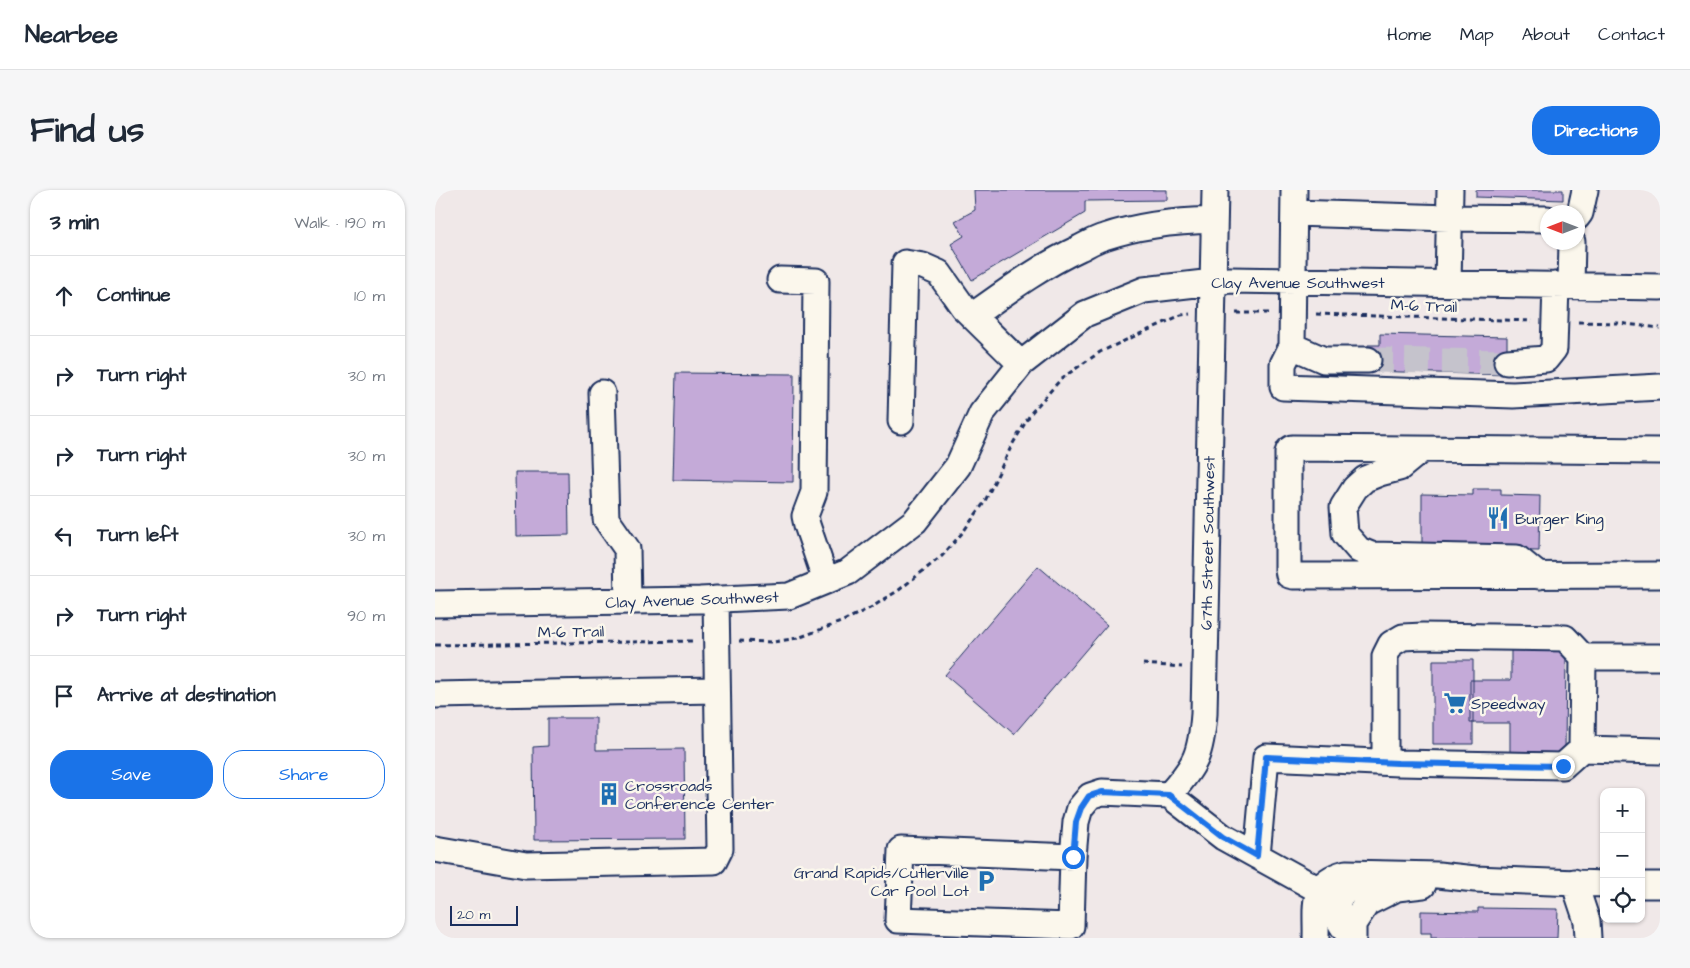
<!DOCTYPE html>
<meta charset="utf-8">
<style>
:root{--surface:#fff;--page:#f6f6f7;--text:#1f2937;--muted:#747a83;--line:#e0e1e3;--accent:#1a73e8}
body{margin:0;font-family:"Architects Daughter",sans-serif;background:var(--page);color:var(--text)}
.controls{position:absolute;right:15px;bottom:15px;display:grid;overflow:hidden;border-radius:10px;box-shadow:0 1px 4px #0004}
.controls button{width:45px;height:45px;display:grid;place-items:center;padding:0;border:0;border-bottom:1px solid var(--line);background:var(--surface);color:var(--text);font:25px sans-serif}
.compass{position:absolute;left:1105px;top:15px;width:45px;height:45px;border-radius:50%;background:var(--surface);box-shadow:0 1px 4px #0004;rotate:270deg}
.scale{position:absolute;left:15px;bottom:12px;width:68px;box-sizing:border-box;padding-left:5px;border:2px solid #1b2f5e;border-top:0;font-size:14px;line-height:18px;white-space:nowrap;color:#1b2f5e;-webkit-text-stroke:4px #fbf7ec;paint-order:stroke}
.stop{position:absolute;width:15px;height:15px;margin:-11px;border:4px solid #1a73e8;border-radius:50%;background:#fff}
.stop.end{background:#1a73e8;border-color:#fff;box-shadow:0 1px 5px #0008}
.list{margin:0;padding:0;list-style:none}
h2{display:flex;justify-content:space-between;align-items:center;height:65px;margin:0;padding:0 20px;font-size:21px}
h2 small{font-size:16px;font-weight:400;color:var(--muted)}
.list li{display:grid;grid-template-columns:32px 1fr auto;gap:15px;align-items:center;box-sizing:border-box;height:80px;padding:0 20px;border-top:1px solid var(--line)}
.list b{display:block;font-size:19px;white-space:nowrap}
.list em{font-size:16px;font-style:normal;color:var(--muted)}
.actions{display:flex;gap:10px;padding:15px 20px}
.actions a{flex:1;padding:11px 0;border:1px solid var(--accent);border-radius:20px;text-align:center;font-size:18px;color:var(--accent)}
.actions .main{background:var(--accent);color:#fff}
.icon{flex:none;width:28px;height:28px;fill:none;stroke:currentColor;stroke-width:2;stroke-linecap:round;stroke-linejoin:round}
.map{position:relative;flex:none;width:1225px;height:748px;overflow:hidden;border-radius:20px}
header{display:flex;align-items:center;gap:30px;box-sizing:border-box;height:70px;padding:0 25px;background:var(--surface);border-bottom:1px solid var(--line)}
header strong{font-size:24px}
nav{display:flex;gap:28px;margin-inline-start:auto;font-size:18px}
.intro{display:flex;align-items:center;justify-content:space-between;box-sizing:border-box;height:120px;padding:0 30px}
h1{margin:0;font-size:35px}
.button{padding:12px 22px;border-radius:20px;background:var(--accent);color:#fff;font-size:18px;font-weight:700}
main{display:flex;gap:30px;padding:0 30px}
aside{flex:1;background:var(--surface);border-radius:20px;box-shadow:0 1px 4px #0004}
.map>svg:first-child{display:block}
.building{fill:#c4aad8;stroke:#1b2f5e}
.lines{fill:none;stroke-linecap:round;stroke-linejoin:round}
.minor-tunnel{stroke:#c5c3cc;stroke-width:25;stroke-dasharray:25 12;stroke-linecap:butt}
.minor-casing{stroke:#1b2f5e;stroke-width:29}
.path{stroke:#1b2f5e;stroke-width:3;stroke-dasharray:5 4;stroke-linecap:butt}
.minor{stroke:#fbf7ec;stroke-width:25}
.route{stroke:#1a73e8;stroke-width:6}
.labels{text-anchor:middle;stroke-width:5;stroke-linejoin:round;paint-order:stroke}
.street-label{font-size:16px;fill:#1b2f5e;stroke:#fbf7ec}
.poi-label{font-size:16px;fill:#1b2f5e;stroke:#fbf7ec;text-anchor:start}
</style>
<header>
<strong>Nearbee</strong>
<nav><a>Home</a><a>Map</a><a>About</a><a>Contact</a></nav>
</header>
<div class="intro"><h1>Find us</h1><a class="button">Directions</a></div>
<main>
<aside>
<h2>3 min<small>Walk · 190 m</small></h2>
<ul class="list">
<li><svg class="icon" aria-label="ahead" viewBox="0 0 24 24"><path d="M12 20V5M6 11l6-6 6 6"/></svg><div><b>Continue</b></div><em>10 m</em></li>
<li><svg class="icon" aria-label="right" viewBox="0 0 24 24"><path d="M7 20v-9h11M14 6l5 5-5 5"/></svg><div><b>Turn right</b></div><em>30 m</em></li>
<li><svg class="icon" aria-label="right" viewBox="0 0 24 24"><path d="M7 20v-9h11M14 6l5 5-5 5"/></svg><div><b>Turn right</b></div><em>30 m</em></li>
<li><svg class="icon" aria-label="left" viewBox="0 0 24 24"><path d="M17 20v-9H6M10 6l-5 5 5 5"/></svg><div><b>Turn left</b></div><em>30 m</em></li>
<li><svg class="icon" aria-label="right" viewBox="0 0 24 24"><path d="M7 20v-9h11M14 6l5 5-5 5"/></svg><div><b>Turn right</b></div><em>90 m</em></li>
<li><svg class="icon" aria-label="arrive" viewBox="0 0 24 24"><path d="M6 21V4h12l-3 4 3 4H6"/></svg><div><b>Arrive at destination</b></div></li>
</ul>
<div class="actions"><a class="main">Save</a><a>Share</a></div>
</aside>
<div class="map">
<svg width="1225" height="748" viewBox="0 0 1225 748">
<rect width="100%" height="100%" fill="#f0e8e8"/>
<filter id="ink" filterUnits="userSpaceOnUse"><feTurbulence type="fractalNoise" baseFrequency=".02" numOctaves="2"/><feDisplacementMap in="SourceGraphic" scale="10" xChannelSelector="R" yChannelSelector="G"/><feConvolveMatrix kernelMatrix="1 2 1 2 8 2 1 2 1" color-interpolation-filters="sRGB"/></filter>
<g filter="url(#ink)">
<!-- building -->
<path class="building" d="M539,0H732V10L650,11V23L537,90L516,54L529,46L520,31L540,20Z
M1041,0H1128V10L1041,7Z
M945,144L1072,147V185L932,181L933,155H945Z
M241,183L359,184L358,292L238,290Z
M80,282H133L134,345L81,346Z
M1038,299H1066V305L1105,306L1104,361L987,359V304L1038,305Z
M603,376L672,435L579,544L510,485Z
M1076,460H1131L1130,563L1075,562V533H1035V490H1076Z
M998,470H1038V554H998Z
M113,528H161V560L249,559L250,649L99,650L98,557L113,556Z
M1043,718L1123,719L1122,748H996V743H986V721L1043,722Z"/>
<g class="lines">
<!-- minor-tunnel -->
<path class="minor-tunnel" d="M933,170L1072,172"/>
<defs>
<path id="minor" d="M859,0L857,156L848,174V197L1078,205L1225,197
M859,23L1014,28L1112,29
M1142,27L1145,23L1150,0
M345,90L381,91L379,302L370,326L372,335L391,391
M1013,93L1015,0
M1136,95L1137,52
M537,126C572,101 606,76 645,58C653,54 661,49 669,47C704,35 742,31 779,30
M857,156L889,170H933
M1072,172L1111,169L1119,159L1121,95
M167,203L171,329L192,359L193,411
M466,231L470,73L488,76L504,83L528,117L586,174
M986,260L964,278L945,283L930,289L920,298L908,317L910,344L924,360L936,365L1082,368L1104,386
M1225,261L857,258L854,260L853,263V380L854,385L858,386L1225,385
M0,414L265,410L354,406L413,382L480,331L523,276L547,223L587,173L650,124L709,100L795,90L1225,97
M1225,467H1148L1147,559L1225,561
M0,505L282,500
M950,572V466L956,454L968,447L988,446L1130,448L1148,467
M734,605C761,575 766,564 769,524L780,0
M734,605L788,647L884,700
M0,659L91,675L279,671L285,659L281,409
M822,666L831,567L963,573L1128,576L1147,559
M638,667L636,736L463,730L466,660L638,667L641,632L645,618L655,606L667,602L734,605
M1139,692L1152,731L1153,748
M1206,695H1225
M881,748C882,717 874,692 911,683L1003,685L1040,689L1169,694
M916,748C913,743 908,738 905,732C903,729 903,724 903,720C899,696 930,694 947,696
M918,748V734L932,713L962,698L988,695"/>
</defs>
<!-- minor casing -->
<use href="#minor" class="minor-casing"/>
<!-- path -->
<path class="path" d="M801,123H835
M881,124L1097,131
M1143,132L1183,133L1225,138
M304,451L338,452L363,448L406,432L437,417L464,400L507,366L528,342L549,313L577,255L596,223L627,188L665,162L746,125L755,124
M0,455L258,451
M708,474L747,477"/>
<!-- minor -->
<use href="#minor" class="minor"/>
</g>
</g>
<g class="lines" filter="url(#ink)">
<!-- route -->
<path class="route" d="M638,667L641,632L646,618L654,606L667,602L734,605L788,647L822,666L831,567L963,573L1128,576"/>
</g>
<!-- icons -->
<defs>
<symbol id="restaurant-bare" viewBox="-9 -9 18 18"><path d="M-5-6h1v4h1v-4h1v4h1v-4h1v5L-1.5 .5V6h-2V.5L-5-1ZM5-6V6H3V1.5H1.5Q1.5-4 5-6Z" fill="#1f6fb2" stroke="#fbf7ec" stroke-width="2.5" paint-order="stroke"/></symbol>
<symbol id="supermarket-bare" viewBox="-9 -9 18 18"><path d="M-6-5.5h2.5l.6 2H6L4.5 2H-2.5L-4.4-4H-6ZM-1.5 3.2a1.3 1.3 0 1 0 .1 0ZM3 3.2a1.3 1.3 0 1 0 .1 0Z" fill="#1f6fb2" stroke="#fbf7ec" stroke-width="2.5" paint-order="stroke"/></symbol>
<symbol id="building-bare" viewBox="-9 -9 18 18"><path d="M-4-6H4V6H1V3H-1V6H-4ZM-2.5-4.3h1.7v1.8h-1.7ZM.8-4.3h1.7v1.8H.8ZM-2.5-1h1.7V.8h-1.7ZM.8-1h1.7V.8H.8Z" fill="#1f6fb2" stroke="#fbf7ec" stroke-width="2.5" paint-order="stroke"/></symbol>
<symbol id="parking-bare" viewBox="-9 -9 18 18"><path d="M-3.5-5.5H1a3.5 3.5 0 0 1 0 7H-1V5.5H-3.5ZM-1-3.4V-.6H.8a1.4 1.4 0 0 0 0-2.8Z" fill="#1f6fb2" stroke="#fbf7ec" stroke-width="2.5" paint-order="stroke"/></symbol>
</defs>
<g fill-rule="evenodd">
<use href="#restaurant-bare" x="1047" y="312" width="32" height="32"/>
<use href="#supermarket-bare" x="1004" y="497" width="32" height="32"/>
<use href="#building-bare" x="158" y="588" width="32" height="32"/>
<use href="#parking-bare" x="535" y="675" width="32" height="32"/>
</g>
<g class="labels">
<!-- street labels -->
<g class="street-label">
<text x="863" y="98">Clay Avenue Southwest</text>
<text transform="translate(989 115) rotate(2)" y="6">M-6 Trail</text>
<text transform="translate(772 353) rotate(-89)" y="6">67th Street Southwest</text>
<text transform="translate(257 409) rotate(-2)" y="6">Clay Avenue Southwest</text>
<text transform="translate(136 441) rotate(-1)" y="6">M-6 Trail</text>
</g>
<!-- poi labels -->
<g class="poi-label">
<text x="1080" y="334">Burger King</text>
<text x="1036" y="519">Speedway</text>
<text x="190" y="601">Crossroads<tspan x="190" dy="18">Conference Center</tspan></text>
<text x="534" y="688" text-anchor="end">Grand Rapids/Cutlerville<tspan x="534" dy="18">Car Pool Lot</tspan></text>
</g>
</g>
</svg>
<div class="controls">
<button>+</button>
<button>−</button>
<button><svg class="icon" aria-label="locate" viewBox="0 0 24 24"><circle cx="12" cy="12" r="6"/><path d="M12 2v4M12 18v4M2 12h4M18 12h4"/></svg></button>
</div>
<svg class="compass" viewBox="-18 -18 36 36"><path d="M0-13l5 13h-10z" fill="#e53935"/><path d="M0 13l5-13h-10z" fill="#747a83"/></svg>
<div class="scale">20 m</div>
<div class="stop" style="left:638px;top:667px"></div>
<div class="stop end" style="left:1128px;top:576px"></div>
</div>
</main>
